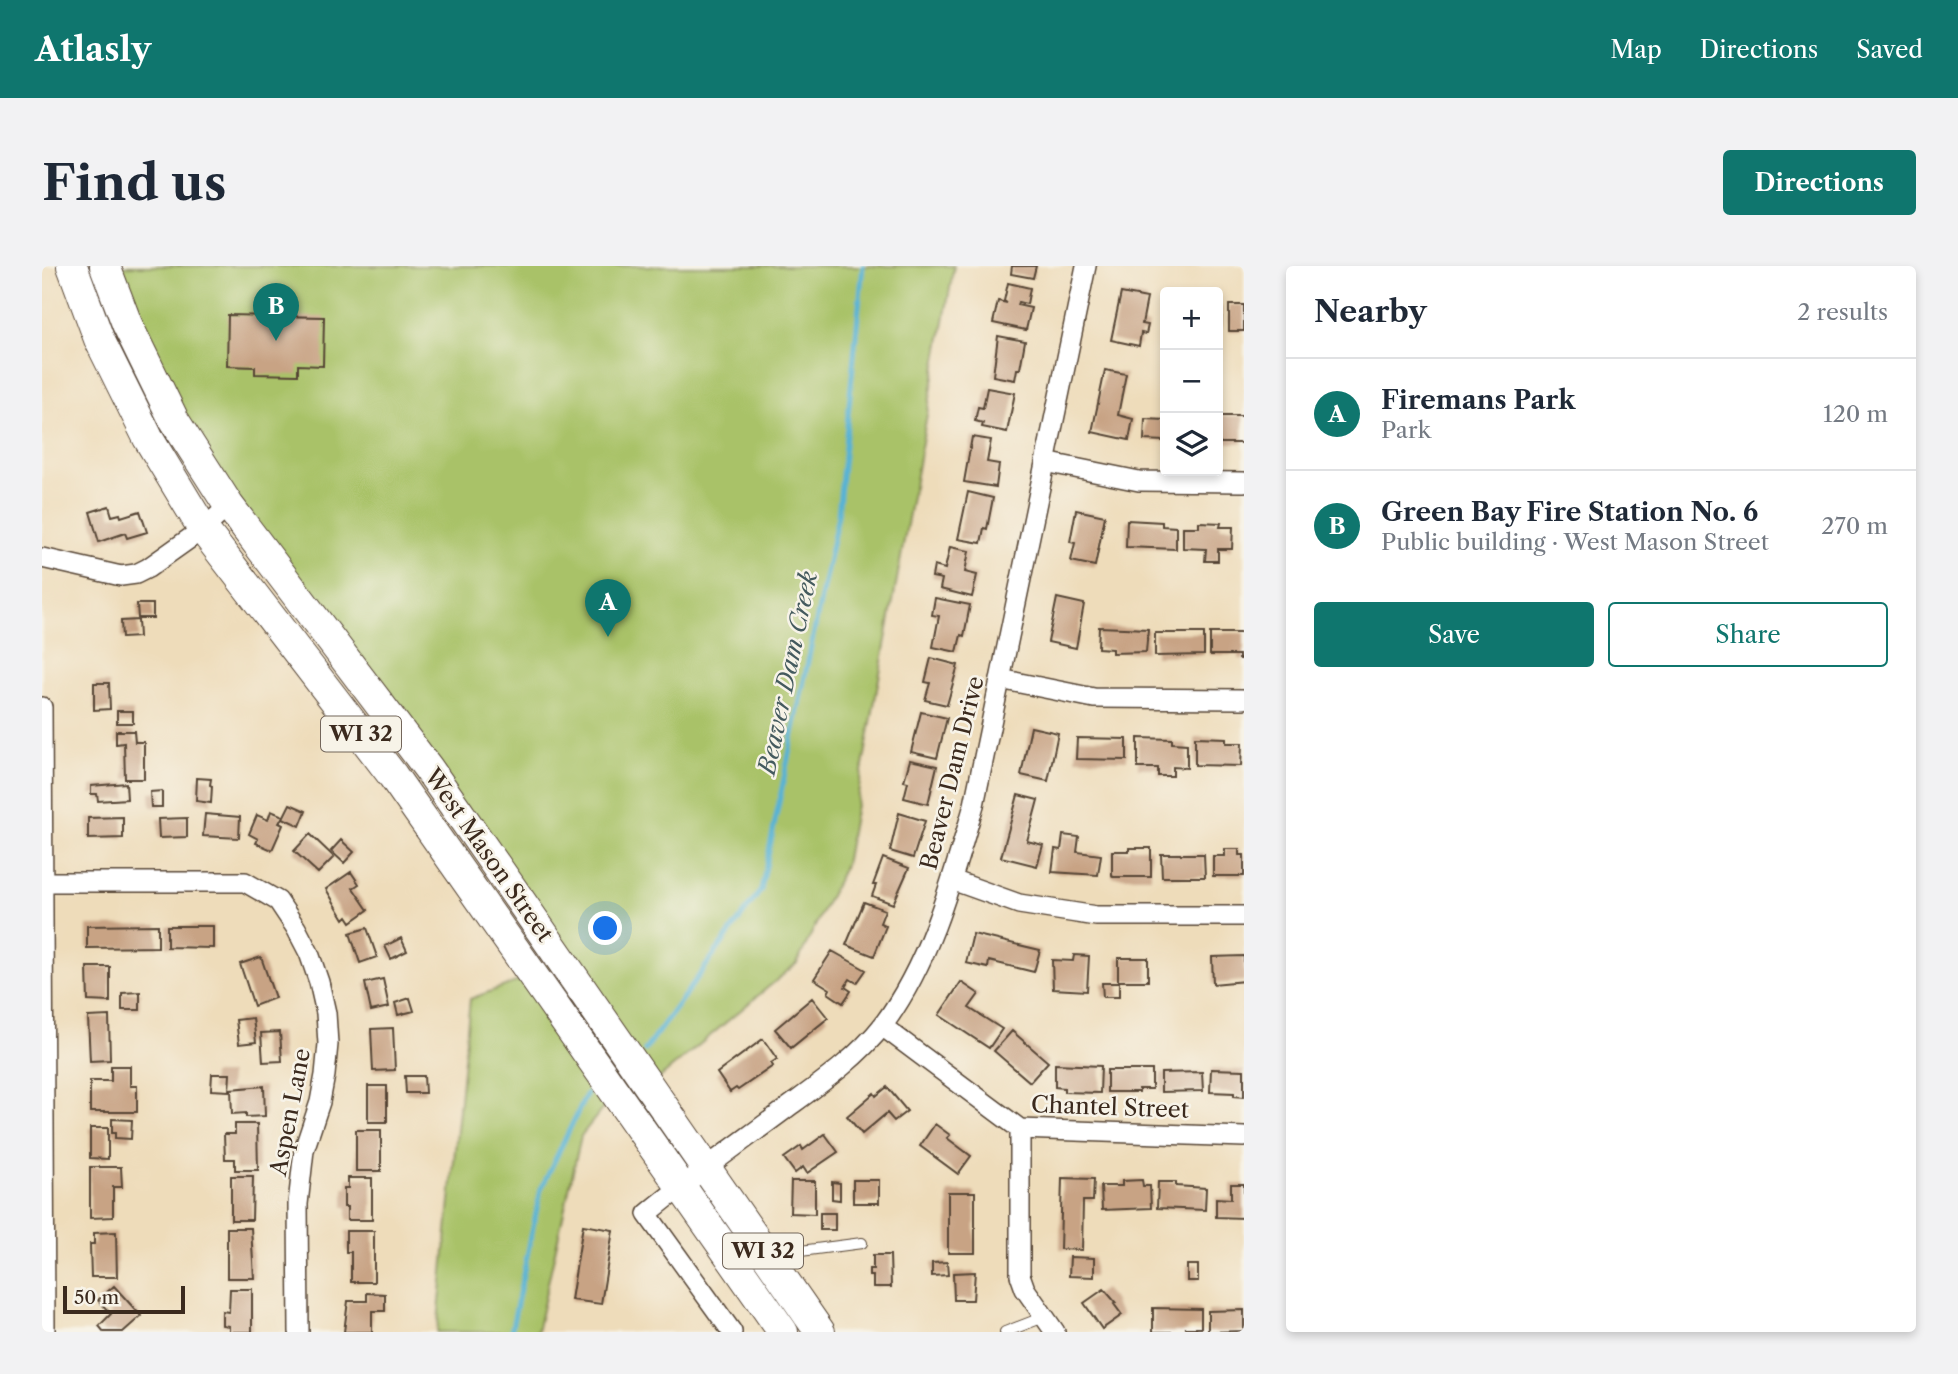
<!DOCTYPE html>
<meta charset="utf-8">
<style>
:root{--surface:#fff;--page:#f2f2f3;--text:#1f2937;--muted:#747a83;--line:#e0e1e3;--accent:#0f766e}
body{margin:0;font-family:"Libre Caslon Text",serif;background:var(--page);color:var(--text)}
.controls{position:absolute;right:21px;top:21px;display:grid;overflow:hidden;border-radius:7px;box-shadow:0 4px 10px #0003}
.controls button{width:63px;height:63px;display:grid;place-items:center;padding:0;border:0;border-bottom:2px solid var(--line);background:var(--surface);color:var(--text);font:35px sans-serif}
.scale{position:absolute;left:21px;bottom:18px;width:122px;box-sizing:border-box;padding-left:7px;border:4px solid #3b2a1e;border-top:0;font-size:19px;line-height:24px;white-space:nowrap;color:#3b2a1e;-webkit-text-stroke:5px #f7f3e8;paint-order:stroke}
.you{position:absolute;left:564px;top:663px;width:24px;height:24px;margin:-18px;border:5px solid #fff;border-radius:50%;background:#1a73e8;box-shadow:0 0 0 10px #1a73e833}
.badge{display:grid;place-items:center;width:46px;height:46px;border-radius:50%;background:var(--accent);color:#fff;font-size:23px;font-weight:700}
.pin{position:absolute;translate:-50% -58px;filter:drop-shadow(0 2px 4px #0008)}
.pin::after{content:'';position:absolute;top:37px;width:24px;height:21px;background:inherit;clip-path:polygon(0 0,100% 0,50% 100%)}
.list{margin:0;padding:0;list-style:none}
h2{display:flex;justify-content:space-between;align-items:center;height:91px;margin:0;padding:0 28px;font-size:30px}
h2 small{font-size:23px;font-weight:400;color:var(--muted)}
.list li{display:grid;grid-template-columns:46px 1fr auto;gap:21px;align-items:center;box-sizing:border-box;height:112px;padding:0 28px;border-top:2px solid var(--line)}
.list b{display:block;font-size:26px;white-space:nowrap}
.list p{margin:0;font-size:23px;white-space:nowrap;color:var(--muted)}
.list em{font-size:23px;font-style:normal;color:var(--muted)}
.actions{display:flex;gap:14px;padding:21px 28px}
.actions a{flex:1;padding:16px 0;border:2px solid var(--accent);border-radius:7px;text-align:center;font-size:24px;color:var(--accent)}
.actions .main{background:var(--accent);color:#fff}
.icon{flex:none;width:38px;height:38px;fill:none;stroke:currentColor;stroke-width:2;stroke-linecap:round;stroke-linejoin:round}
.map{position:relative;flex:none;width:1202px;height:1066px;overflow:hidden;border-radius:7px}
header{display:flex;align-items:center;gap:42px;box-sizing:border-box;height:98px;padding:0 35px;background:var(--accent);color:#fff}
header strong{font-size:33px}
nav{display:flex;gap:38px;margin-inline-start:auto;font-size:24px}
.intro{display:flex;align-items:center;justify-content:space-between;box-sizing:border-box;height:168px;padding:0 42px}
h1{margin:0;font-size:49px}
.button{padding:18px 32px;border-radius:7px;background:var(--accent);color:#fff;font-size:24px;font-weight:700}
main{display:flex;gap:42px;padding:0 42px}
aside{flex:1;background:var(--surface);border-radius:7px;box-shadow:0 4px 10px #0003}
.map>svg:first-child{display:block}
.green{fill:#a9c268;stroke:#727643;stroke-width:2}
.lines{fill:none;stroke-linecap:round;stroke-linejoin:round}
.stream{stroke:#56b2d4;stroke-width:5}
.building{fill:#c8a384}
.lane-casing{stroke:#564535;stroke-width:12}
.street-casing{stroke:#564535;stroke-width:22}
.primary-casing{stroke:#564535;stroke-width:32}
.lane{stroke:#fff;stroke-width:10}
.street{stroke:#fff;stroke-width:19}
.primary{stroke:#fff;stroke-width:30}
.labels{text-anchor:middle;stroke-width:5;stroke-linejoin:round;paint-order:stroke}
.shield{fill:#f7f3e8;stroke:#73665b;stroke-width:2}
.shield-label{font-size:21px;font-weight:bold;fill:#3b2a1e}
.street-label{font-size:23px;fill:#3b2a1e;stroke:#f7f3e8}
.water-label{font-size:24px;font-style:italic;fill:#445a5e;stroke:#f7f3e8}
</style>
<header>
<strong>Atlasly</strong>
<nav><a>Map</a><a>Directions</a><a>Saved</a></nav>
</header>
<div class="intro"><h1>Find us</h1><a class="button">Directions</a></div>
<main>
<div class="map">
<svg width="1202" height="1066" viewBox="0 0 1202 1066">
<rect width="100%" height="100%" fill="#f7f3e8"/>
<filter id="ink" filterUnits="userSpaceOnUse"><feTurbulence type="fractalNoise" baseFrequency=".0143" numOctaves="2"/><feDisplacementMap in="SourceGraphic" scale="14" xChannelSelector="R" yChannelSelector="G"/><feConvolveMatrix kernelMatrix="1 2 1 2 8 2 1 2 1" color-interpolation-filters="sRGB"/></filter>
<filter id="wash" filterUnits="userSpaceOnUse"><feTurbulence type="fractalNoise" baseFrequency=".00686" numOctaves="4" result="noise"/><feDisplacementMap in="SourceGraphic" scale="28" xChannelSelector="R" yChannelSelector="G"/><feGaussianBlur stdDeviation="1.57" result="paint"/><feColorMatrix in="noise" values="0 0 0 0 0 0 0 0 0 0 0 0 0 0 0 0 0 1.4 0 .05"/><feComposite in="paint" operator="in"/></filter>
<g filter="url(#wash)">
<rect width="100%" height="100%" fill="#eedcba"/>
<!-- green -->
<path class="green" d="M63,0H912L803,599L755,697L608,820L187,240Z
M490,710L573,827L539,870L495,1066H395L428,733Z"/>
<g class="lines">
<!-- stream -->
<path class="stream" d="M603,784L719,624L796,249L821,0
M469,1066L499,923L545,827"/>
</g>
<g id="blocks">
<!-- building -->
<path class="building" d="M970,0H994L991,12L969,8Z
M966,17L988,22L985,38L976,36L975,39L989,42L984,64L951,57L956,35L965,37L962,35Z
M1079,27L1105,32L1100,58L1106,59L1104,68L1099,67L1097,80L1069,74Z
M1187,39H1202V65H1187Z
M1176,41H1180L1179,63H1176Z
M186,49L282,51L281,100L256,99V109L213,108V101L185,100Z
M956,70L983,75L978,103H975L973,114L951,110Z
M1063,104L1084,108L1076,149L1091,153L1087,174L1050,166Z
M945,122L973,127L965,166L940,161L941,157L933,155L936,141L941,142Z
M1176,150H1201V177H1176Z
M1103,153L1123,154V175L1102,174Z
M930,171L949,174L945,196L957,198L954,221L922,216Z
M926,226L951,232L945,263L942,262L939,277L916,273Z
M67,240L70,250L78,248L79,251L98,245L105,266L85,272L83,267L57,276L48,246Z
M1034,244L1063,250L1053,300L1029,295L1033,277L1028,276Z
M1085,254L1120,256V260L1134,261V283L1084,281Z
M1157,256L1179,257L1178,261H1191L1190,283H1176V295H1163L1164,283L1141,282V261H1157Z
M908,281L927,285L923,306L935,309L930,331L898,323L900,313L890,311L892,300L903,303Z
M893,332L928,339L922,370L919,369L915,386L891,381L897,350L890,349Z
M1015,332L1042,338L1034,382L1006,376Z
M95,338H111V352H96Z
M96,354L97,371L80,372L79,355Z
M1057,361L1106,363L1104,386L1070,387V383L1056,382Z
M1113,367H1162V389L1113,390Z
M1168,367H1202V393H1197V389H1168Z
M889,392L916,399L905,439L883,434L888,417L883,416Z
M52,417H67L68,443L52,444Z
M75,445H91V457H75Z
M879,446L905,452L895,492L869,486Z
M989,461L1016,467L1006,515L979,509Z
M74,465H92L93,476H102V513H83L82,477L74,478Z
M1153,471L1184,472V477H1200L1199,500L1153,499Z
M1035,472L1085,473V494L1034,493Z
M1096,472L1130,473V477L1145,478V502L1131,501V510H1116V502H1096Z
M868,494L895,500L886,538L862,532L866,516L862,515Z
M155,512L169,513L168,519L170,520L169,537L154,535Z
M84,517L85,533L56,535L55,528H49V520Z
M120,525V541H109L108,526Z
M976,529L996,534L985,575L1001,579L995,600L959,591Z
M248,538L264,545L258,560L241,552Z
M229,545L241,550L237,557L241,559L230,584L214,577L216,573L207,568L215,549L226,554Z
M857,547L883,555L871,592L848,585Z
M163,548L198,551L197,572L161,570Z
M81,551V572L46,573V552Z
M145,552V571L117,572L116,553Z
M268,568L292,591L276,607L252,585Z
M1021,569L1037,571L1035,586L1059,589L1056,609L1010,606L1013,583L1019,584Z
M299,574L312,586L302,597L289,585Z
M1087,582H1109V611H1071L1070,609V585H1087Z
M1183,583H1197V589H1202V610H1171V590H1183Z
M1119,588H1162L1163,611H1120Z
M841,592L867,602L851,638L830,630L834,619H831Z
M309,606L317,618L311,622L326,644L309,656L305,650L302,653L284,623Z
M822,636L843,644L838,657L844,660L832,690L804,679Z
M116,659V681L45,682V660Z
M125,660H171V682L125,681Z
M325,662L335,691L318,697L308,667Z
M931,668L998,684L992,706L947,695L946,702L924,697Z
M359,672L365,685L349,693L343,680Z
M790,685L824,704L815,717L808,713L803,721L809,725L801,737L786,727L788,723L772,713Z
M1032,689L1047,690L1045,725L1011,723L1010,694L1031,695Z
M1202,690V715L1171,718L1170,691Z
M219,691L233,732L212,740L198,698Z
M1076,692H1106V715H1076Z
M45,701H68V736L46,735Z
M341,713L347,741L329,745L323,717Z
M919,716L937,728L927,742L960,763L947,782L897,749Z
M1060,717H1077V731H1061Z
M98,726V744H80V727Z
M368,732L372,745L356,749L353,737Z
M770,732L786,752L749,782L733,763Z
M67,750L68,794L48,795L46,751Z
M211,752L214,776L197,778L194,754Z
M351,762L353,804L331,805L329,763Z
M970,765L1006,796L988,816L952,785Z
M238,766L240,795L221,796L219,767Z
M721,773L735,793L729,797L731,800L696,824L694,822L688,826L675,807Z
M1013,798L1059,800L1058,827L1022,826V822L1013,821Z
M69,800H88V820H95V846H48V815H69Z
M1169,803L1202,804V831L1192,830V827L1168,826Z
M1065,804H1110V823H1097V826H1065Z
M1160,806L1161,825L1119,826V807Z
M170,808H188L187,825L169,824Z
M363,810H382L383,827H364Z
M222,820L223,850L204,851V847L190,848L189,823Z
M326,820H345V856H326Z
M845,821L865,845L852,855L845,847L820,868L805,850L832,827L834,830Z
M70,853L90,854L89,873L73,872V867H70Z
M193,858H215L216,904H193V893H183L182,868H193Z
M893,858L908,869L905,872L929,890L916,908L878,880Z
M48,862H66V893L48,892Z
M314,864H339V905H314Z
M783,868L796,886L765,907L761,901L753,907L742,892L759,880L761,884Z
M48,901H79L80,921H71V951L48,952Z
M189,910H211L210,954H189Z
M306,912H330V954H305V941H302V922H306Z
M1020,912L1052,913L1051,935H1041L1040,984L1018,983Z
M811,914H837V937H811Z
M1100,914L1101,920H1108L1109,942L1060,944L1059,920H1080V915Z
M749,915H773V948L748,947Z
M790,916L798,917V934L790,933Z
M1116,916H1134V920L1164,922L1163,944L1115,942Z
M1189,918H1202V952L1174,951V932L1189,933Z
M906,926H933V987H906Z
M778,947H793V964H778Z
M541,959L571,964L559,1038L529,1034Z
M185,962H209L212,1012H185Z
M304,965H332V1016H309V986H304Z
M74,966L75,1011H49L48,978H52V967Z
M831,989H848L849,1021H831V1010H827V1003H831Z
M1028,991L1052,992V1011L1027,1010Z
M905,996L906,1009L890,1010V997Z
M1145,999H1156V1015H1145Z
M933,1006L931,1034H912L911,1007Z
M72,1020L99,1050L81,1066H62L57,1060L69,1048L56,1034Z
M188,1023H210V1066H187V1060L180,1059V1045L187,1046Z
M1062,1023L1074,1037L1072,1038L1080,1049L1060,1063L1042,1037Z
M325,1027L343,1028V1045H330V1066H302L306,1035H325Z
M1111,1042L1159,1043V1062H1144L1145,1066H1111Z
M1202,1044V1065L1166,1066V1045Z"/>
</g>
</g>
<g filter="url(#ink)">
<use href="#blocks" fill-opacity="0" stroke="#564535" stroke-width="2"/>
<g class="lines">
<defs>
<path id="lane" d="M728,989L820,977
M963,1066L1002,1051"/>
<path id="street" d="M1003,196L1097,215L1202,216
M0,292L79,310L94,308L106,302L161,263L187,240
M958,413L1052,432L1202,433
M0,441L3,1066
M910,614L977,638L1054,650H1202
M1,616H203L236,635L254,662L267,687L277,716L284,747L286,778L283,809L278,836L262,884L256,938L257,1066
M840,760L978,863L1202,871
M978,863V1009L983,1023L1013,1066
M690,1066L605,948C652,909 701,875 749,839C782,815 816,791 841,759C888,696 910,614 932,539L1044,0"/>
<path id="primary" d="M30,0L57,73L106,172L161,263L351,510L741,1066
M63,0L85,58L132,154L187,240L386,502L778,1066"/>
</defs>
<!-- lane casing -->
<use href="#lane" class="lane-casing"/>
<!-- street casing -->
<use href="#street" class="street-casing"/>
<!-- primary casing -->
<use href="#primary" class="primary-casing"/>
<!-- lane -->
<use href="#lane" class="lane"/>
<!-- street -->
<use href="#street" class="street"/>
<!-- primary -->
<use href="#primary" class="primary"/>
</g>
</g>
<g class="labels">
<!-- shield labels -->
<g class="shield">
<rect x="279" y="450.5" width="80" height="35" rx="5"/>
<rect x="681" y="967.5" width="80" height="35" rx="5"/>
</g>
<g class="shield-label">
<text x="319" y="475">WI 32</text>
<text x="721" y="992">WI 32</text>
</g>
<!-- street labels -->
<g class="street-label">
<text transform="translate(910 507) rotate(-76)" y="8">Beaver Dam Drive</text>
<text transform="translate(447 589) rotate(55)" y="8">West Mason Street</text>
<text transform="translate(1068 841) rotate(2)" y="8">Chantel Street</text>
<text transform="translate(248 846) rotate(-79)" y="8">Aspen Lane</text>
</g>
<!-- water labels -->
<g class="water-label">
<text transform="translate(746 407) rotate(-78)" y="8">Beaver Dam Creek</text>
</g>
</g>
</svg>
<div class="controls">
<button>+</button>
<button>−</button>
<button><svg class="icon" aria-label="layers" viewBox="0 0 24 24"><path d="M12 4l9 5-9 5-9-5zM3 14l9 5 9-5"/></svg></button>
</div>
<div class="scale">50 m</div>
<div class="you"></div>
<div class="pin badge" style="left:566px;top:371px">A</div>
<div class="pin badge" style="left:234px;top:75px">B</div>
</div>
<aside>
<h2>Nearby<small>2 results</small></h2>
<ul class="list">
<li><span class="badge">A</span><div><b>Firemans Park</b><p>Park</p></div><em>120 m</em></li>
<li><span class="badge">B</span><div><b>Green Bay Fire Station No. 6</b><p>Public building · West Mason Street</p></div><em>270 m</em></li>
</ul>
<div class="actions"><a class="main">Save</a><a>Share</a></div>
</aside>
</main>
